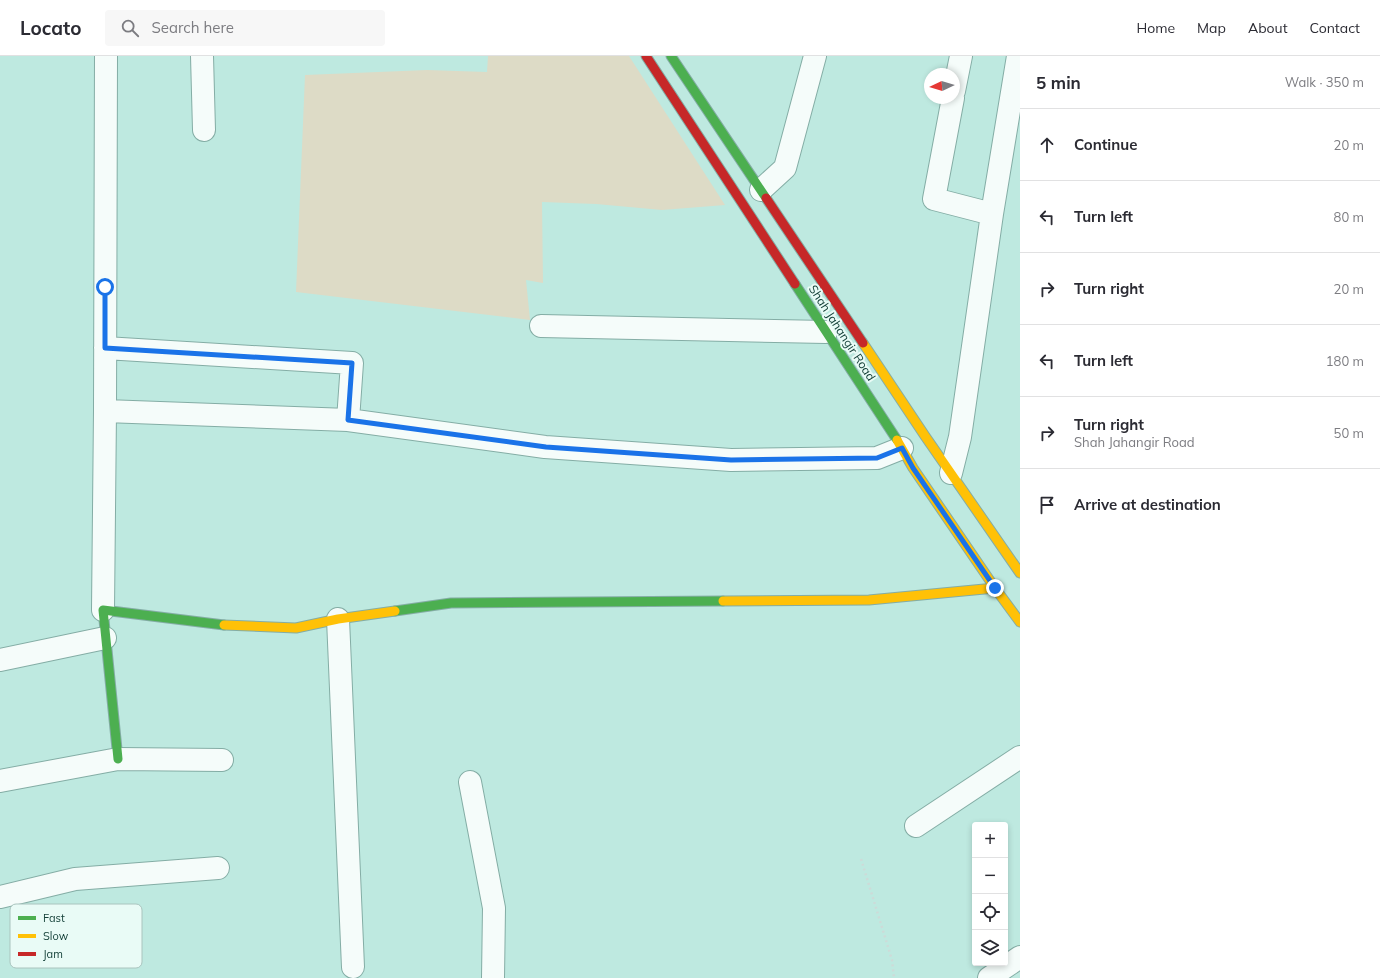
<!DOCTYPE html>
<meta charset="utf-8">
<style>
:root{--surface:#fff;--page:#f7f7f7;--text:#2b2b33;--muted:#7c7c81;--line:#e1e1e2}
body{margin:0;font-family:Mulish,sans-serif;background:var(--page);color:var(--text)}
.controls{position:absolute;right:12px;bottom:12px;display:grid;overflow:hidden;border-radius:4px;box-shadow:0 2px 6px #0003}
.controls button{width:36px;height:36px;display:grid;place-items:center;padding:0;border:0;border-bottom:1px solid var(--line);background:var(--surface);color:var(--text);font:20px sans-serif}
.compass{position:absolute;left:924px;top:12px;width:36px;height:36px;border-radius:50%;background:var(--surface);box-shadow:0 2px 6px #0003;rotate:266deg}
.stop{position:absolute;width:12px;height:12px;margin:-9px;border:3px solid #1a73e8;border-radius:50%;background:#fff}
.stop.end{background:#1a73e8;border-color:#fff;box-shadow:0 1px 4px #0008}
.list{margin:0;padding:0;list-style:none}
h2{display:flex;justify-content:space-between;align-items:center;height:52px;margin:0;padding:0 16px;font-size:17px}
h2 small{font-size:13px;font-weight:400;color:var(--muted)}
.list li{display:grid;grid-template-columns:26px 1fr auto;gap:12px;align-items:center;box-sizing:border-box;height:72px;padding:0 16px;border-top:1px solid var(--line)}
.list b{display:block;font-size:15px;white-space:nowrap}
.list p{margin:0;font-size:13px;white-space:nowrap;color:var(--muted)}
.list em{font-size:13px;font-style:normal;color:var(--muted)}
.icon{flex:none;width:22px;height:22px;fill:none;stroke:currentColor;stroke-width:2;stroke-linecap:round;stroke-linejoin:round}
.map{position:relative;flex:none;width:1020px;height:922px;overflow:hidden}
header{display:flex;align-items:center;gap:24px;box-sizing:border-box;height:56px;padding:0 20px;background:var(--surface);border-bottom:1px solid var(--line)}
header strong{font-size:19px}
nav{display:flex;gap:22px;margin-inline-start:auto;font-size:14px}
.search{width:280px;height:36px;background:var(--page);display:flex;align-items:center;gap:10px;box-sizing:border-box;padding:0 14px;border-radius:4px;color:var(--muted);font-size:15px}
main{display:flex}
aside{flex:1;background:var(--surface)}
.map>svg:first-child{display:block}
.green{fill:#dddbc6}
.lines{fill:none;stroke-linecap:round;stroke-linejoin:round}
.street-casing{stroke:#84ada5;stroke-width:24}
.fast-casing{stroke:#84ada5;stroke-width:11}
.slow-casing{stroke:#84ada5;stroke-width:11}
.jam-casing{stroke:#84ada5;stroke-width:11}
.path{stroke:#cddbd8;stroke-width:2.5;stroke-dasharray:2 3;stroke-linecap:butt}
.street{stroke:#f5fcfa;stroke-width:22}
.fast{stroke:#4caf50;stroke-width:9}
.slow{stroke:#ffc107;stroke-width:9}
.jam{stroke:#c62828;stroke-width:9}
.route{stroke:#1a73e8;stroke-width:5}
.labels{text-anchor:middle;stroke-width:4;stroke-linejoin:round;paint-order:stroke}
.street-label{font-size:12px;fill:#16423a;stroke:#e9fbf6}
.key{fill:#e9fbf6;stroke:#aac4be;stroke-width:1}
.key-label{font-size:11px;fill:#16423a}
</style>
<header>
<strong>Locato</strong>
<div class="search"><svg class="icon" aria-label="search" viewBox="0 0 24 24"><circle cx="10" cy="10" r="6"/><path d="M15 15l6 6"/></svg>Search here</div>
<nav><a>Home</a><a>Map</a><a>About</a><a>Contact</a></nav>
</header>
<main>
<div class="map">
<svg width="1020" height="922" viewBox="0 0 1020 922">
<rect width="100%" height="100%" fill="#bee9e0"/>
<!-- green -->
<path class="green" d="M488,0H629L725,149L662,154L596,148L542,146L543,227L526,224L530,264L296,236L305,19L427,14L487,16Z"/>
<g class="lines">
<defs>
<path id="street" d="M202,0L204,74
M954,35L961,0
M761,134L785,112L815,0
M992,158L1018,0
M541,270L826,276
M105,292L352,307L348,364
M105,355L348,364L545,391L731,404L877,402L902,392
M951,417L960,381L992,158L934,143L953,42
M103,554L105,355L106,0
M338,563L353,911
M0,604L105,582
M0,725L118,703L222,704
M470,726L494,852L493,922
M916,770L1020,701
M0,841L75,823L218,812
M989,922L1020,901"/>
<path id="fast" d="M671,0L766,142
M795,228L897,384
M395,555L451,547L723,545
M118,703L103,554L224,569"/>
<path id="slow" d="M863,287L925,380L1020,517
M897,384L913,412L995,532L1020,566
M723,545L869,544L995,532
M224,569L296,572L338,563L395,555"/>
<path id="jam" d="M646,0L795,228
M766,142L863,287"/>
</defs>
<!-- street casing -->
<use href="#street" class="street-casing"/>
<!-- fast casing -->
<use href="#fast" class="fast-casing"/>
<!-- slow casing -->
<use href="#slow" class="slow-casing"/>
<!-- jam casing -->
<use href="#jam" class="jam-casing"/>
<!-- path -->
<path class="path" d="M861,803L892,904L894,922"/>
<!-- street -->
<use href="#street" class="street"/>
<!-- fast -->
<use href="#fast" class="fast"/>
<!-- slow -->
<use href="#slow" class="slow"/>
<!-- jam -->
<use href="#jam" class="jam"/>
</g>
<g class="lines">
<!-- route -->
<path class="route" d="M105,231V292L352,307L348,364L546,391L731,404L877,402L902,392L913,412L995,532"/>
</g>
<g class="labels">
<!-- street labels -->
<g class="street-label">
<text transform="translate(842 277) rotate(57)" y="4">Shah Jahangir Road</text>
</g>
</g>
<!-- legend -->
<rect x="10" y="848" width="132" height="64" rx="6" class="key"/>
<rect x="18" y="860" width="18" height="4" fill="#4caf50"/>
<rect x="18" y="878" width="18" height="4" fill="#ffc107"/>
<rect x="18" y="896" width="18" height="4" fill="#c62828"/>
<g class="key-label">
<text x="43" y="866">Fast</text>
<text x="43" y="884">Slow</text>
<text x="43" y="902">Jam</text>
</g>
</svg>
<div class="controls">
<button>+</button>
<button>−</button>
<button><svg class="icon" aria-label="locate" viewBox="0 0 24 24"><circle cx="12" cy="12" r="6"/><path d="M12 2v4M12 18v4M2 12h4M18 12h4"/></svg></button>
<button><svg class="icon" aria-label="layers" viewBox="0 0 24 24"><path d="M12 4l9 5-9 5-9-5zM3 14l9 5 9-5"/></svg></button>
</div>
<svg class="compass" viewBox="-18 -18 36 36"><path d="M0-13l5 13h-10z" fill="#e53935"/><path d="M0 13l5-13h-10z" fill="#7c7c81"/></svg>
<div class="stop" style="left:105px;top:231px"></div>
<div class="stop end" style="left:995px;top:532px"></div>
</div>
<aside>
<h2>5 min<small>Walk · 350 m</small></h2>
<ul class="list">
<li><svg class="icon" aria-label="ahead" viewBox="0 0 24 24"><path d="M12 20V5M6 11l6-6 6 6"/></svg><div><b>Continue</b></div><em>20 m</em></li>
<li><svg class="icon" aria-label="left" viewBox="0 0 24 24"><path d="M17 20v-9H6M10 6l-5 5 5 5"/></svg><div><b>Turn left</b></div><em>80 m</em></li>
<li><svg class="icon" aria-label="right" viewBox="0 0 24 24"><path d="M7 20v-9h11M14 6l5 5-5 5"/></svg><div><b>Turn right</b></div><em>20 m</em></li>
<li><svg class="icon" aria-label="left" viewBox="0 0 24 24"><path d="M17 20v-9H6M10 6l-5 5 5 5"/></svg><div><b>Turn left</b></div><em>180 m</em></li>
<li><svg class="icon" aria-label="right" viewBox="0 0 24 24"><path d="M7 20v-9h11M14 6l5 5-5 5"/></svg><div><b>Turn right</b><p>Shah Jahangir Road</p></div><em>50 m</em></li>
<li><svg class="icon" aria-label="arrive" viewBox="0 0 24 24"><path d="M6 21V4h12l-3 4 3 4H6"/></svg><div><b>Arrive at destination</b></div></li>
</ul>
</aside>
</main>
